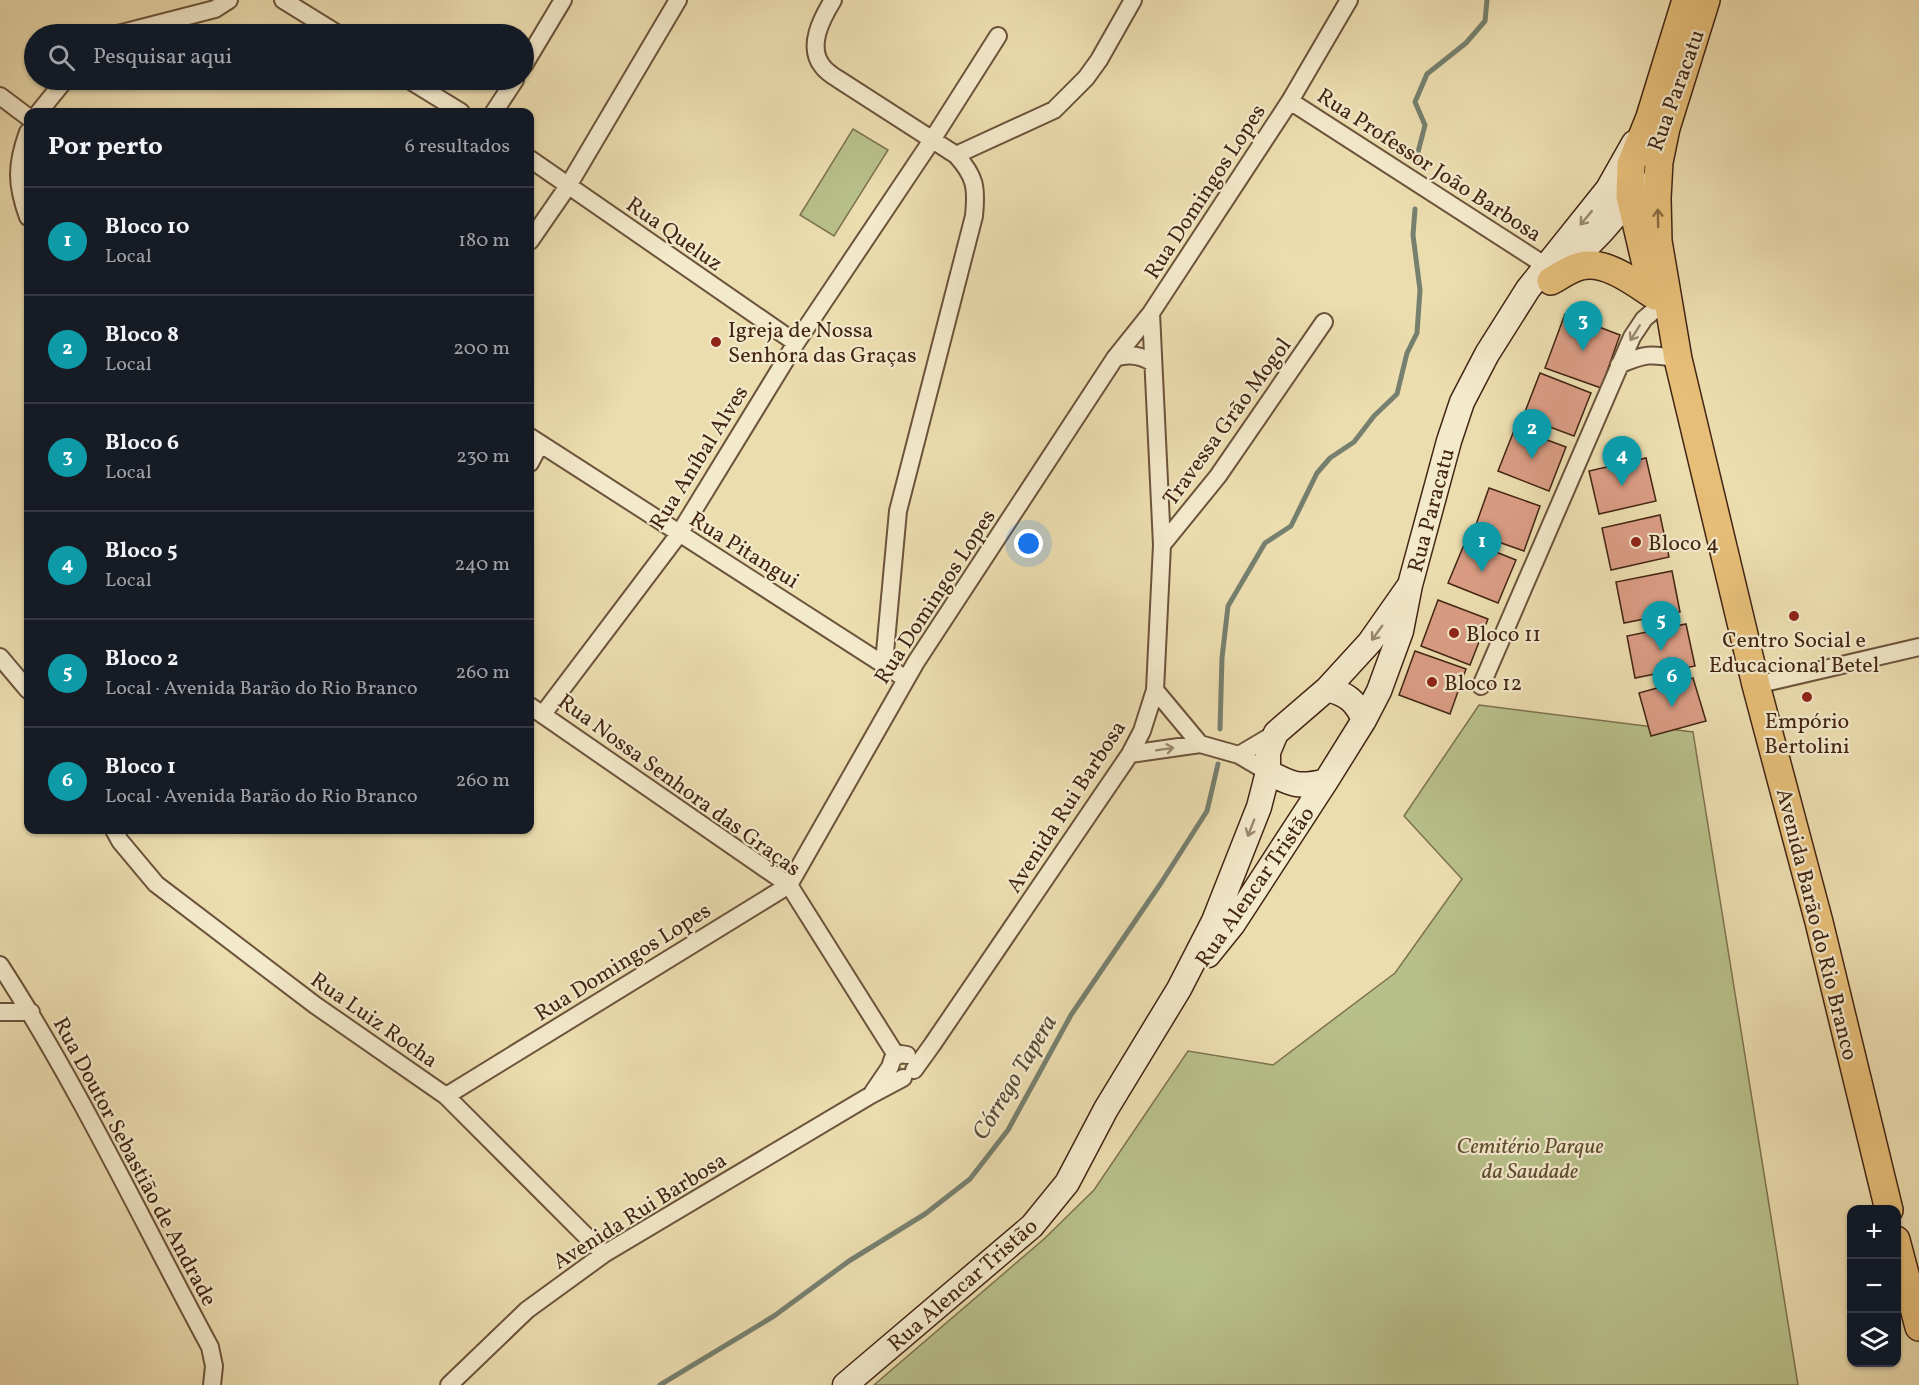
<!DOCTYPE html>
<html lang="pt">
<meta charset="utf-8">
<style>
:root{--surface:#171b24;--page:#20242c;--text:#f1f3f6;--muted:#9ea1a6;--line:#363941;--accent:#c59692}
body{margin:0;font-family:Vollkorn,serif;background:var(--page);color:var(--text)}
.controls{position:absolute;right:18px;bottom:18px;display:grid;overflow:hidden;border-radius:12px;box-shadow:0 2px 4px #0004}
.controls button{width:54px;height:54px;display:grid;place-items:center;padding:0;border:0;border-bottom:2px solid var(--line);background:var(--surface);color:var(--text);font:30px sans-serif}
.you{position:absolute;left:1029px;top:544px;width:21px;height:21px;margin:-15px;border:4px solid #fff;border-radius:50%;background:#1a73e8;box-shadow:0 0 0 9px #1a73e833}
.badge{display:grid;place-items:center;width:39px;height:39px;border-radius:50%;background:var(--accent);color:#fff;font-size:20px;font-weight:700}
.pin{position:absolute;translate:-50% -50px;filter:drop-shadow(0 2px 3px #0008)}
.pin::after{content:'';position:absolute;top:32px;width:21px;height:18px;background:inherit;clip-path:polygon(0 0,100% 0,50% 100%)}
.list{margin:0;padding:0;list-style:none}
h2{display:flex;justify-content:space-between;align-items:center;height:78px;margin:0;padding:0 24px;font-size:26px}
h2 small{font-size:20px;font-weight:400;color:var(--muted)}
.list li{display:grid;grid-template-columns:39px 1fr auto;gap:18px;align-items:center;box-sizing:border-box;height:108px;padding:0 24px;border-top:2px solid var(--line)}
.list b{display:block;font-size:22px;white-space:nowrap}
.list p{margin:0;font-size:20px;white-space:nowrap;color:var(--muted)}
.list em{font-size:20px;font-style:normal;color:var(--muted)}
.icon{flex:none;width:33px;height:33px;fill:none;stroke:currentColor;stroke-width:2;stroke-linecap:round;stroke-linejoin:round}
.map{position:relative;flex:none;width:1919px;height:1385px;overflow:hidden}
.search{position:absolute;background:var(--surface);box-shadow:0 2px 4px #0004;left:24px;top:24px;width:510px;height:66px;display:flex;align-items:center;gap:15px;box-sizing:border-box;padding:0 21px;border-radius:33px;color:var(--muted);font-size:22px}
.panel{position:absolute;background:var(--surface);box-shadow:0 2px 4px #0004;left:24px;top:108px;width:510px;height:726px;border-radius:12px}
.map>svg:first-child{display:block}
.green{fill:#b8c08a;stroke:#7d724f;stroke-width:1.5}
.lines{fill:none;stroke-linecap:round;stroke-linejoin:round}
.stream{stroke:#76806f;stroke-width:5}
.building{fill:#da9d84;stroke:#422514;stroke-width:1.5}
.minor-casing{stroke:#6c533b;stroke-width:20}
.secondary-casing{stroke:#422514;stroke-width:27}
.primary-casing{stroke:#422514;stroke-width:30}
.minor{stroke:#f3e9cb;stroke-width:16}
.secondary{stroke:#f3e9cb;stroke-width:24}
.primary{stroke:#e6be78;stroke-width:27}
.oneway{stroke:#9a8770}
.oneway2{stroke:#8c6a41}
.poi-dot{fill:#8f2418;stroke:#f3e9cb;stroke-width:2}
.labels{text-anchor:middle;stroke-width:4.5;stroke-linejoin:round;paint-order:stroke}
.street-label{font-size:22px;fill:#422514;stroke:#f3e9cb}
.poi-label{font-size:22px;fill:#422514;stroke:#f3e9cb;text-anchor:start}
.park-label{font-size:22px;font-style:italic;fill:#604c32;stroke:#f3e9cb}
.water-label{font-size:24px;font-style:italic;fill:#584b3a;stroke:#f3e9cb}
</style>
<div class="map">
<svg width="1919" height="1385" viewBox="0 0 1919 1385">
<rect width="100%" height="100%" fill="#ecddaf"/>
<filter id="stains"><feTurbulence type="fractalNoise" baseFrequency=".00333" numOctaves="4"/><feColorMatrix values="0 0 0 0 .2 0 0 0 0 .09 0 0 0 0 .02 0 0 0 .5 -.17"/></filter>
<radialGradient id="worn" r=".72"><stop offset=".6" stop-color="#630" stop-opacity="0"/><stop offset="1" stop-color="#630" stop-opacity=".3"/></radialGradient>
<!-- green -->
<path class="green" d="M853,129L888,150L834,236L800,215Z
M1479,705L1693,732L1798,1385H874L1044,1239L1094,1190L1188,1051L1273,1065L1395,973L1462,879L1404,816Z"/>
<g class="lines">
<!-- stream -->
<path class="stream" d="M1416,160L1425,125L1415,102L1427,74L1466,43L1485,21L1487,0
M1220,729L1222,658L1228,606L1265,543L1291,526L1317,473L1330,458L1354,442L1374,416L1397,394L1407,353L1417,333L1420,290L1413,235L1415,209
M660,1385L774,1316L849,1261L925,1214L970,1179L1008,1130L1071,1015L1161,883L1207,811L1218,764"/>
</g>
<!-- building -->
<path class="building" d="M1565,314L1620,335L1601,388L1545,368Z
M1540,373L1591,393L1574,436L1523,417Z
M1515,428L1566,447L1549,491L1498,471Z
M1646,458L1656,501L1599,514L1589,471Z
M1489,488L1540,506L1524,551L1473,533Z
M1660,515L1669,557L1611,570L1602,528Z
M1466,540L1516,560L1498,603L1448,583Z
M1672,571L1680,612L1624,623L1616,582Z
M1438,600L1488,619L1470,665L1421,646Z
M1686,624L1695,666L1635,678L1627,636Z
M1415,651L1466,669L1450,714L1399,695Z
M1693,678L1706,721L1651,736L1639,693Z"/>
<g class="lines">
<defs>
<path id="minor" d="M283,0L338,34
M833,0C822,18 806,47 823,67C827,72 833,76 838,79L956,155C975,176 977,187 974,216L898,511L884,663
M118,34L215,9L229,0
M524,65L563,0
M409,80L461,112
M0,96L28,117
M1290,101L1546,266
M39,112L65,80
M494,112L515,80
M28,132C16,165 16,184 28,217
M956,155L1054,110L1086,78L1099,60L1133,0
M530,159L796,343
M530,241L568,186L678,0
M1115,358C1129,353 1141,355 1153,363
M1619,365C1644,354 1651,353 1678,359
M530,437L906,679
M530,463L540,444
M1162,545L1218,476L1324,322
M0,657L28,690
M1756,685L1919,647
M1481,686L1632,337L1644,319L1658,307
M1155,690L1200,744
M530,706L789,885L896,1055
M543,714L679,534L796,343L932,140L998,36
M1130,754L1200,744L1239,755L1268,772
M1239,755L1276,733
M114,830L120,841L156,884L315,1005L446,1096L604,1254
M0,965C79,1087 141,1219 210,1347L214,1366L212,1385
M0,1012H31
M914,1070L932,1045L1130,754L1142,731L1155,690L1162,545L1151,313
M873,1092L890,1067L893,1058L901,1054L907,1055
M446,1096L789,885L916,662L1115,358L1151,313L1290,101L1349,0
M449,1385L527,1310L604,1254L871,1095L903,1078"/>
<path id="secondary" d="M1558,274C1588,246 1617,220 1637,183
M1327,689C1347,694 1356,701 1364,720
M1268,772C1292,785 1299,788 1326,781
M1208,955L1233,924L1326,781L1364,720L1379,691L1401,631L1410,585L1449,441L1462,402L1487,354L1528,289L1608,189L1634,143
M845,1385L1032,1226L1067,1183L1106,1109L1179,989L1214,921L1259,807L1268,772V752L1276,733L1327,689L1370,642L1410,585"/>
<path id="primary" d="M1706,0L1666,128L1659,162L1657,198L1658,241L1678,359L1756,685L1819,922L1889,1210
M1648,273L1630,196L1631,164L1650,117L1686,0
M1551,281C1560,276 1571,268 1581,266C1606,260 1635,283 1655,296
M1896,1240L1919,1327"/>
</defs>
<!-- minor casing -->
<use href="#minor" class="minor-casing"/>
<!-- secondary casing -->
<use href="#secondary" class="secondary-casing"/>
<!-- primary casing -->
<use href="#primary" class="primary-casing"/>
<!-- minor -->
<use href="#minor" class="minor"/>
<!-- secondary -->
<use href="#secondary" class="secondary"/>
<!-- primary -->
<use href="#primary" class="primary"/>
</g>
<!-- one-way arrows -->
<defs><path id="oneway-shaft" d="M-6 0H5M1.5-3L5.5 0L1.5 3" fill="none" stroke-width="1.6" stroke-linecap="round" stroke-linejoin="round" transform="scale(1.5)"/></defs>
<g class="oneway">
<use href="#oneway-shaft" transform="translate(1586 218) rotate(130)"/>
<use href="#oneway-shaft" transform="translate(1635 333) rotate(122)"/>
<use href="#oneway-shaft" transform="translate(1377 633) rotate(126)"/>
<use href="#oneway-shaft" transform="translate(1165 749) rotate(-9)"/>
<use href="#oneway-shaft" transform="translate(1251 828) rotate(111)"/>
</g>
<use class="oneway2" href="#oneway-shaft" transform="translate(1658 218) rotate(-91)"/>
<!-- markers -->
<g class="poi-dot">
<circle cx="716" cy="342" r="6"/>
<circle cx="1636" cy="542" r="6"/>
<circle cx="1794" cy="616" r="6"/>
<circle cx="1454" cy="633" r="6"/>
<circle cx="1432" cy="682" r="6"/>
<circle cx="1807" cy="697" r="6"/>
</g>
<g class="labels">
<!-- street labels -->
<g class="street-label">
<text transform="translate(1675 90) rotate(-70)" y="8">Rua Paracatu</text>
<text transform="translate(1430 164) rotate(33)" y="8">Rua Professor João Barbosa</text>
<text transform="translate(1204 191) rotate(-57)" y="8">Rua Domingos Lopes</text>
<text transform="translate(675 233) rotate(35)" y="8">Rua Queluz</text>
<text transform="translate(1226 421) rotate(-54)" y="8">Travessa Grão Mogol</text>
<text transform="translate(698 457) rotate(-58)" y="8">Rua Aníbal Alves</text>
<text transform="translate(1430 510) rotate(-75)" y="8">Rua Paracatu</text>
<text transform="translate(745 549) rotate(32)" y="8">Rua Pitangui</text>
<text transform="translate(934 596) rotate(-57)" y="8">Rua Domingos Lopes</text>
<text transform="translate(680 784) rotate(36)" y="8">Rua Nossa Senhora das Graças</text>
<text transform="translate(1065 806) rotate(-57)" y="8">Avenida Rui Barbosa</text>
<text transform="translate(1254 886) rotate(-55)" y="8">Rua Alencar Tristão</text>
<text transform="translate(1818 924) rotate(76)" y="8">Avenida Barão do Rio Branco</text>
<text transform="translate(622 961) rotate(-32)" y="8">Rua Domingos Lopes</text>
<text transform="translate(375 1019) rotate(35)" y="8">Rua Luiz Rocha</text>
<text transform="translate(136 1161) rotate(62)" y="8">Rua Doutor Sebastião de Andrade</text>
<text transform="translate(639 1210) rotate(-32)" y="8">Avenida Rui Barbosa</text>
<text transform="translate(962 1284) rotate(-41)" y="8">Rua Alencar Tristão</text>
</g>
<!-- poi labels -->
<g class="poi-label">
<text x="728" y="337">Igreja de Nossa<tspan x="728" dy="25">Senhora das Graças</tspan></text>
<text x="1648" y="550">Bloco 4</text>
<text x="1466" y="641">Bloco 11</text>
<text x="1794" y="647" text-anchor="middle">Centro Social e<tspan x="1794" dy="25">Educacional Betel</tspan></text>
<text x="1444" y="690">Bloco 12</text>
<text x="1807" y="728" text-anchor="middle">Empório<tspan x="1807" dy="25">Bertolini</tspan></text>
</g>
<!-- park labels -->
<g class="park-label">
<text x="1530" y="1153">Cemitério Parque<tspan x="1530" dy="25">da Saudade</tspan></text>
</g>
<!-- water labels -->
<g class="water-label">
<text transform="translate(1014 1077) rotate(-59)" y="8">Córrego Tapera</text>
</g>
</g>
<rect width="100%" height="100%" filter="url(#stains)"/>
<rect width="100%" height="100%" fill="url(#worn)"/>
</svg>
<div class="controls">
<button>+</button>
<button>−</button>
<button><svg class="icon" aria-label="layers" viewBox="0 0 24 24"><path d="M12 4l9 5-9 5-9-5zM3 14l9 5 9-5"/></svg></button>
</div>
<div class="you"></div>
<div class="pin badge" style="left:1482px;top:572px;background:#0f9aa8">1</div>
<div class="pin badge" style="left:1532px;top:459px;background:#0f9aa8">2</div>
<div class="pin badge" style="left:1583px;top:351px;background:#0f9aa8">3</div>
<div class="pin badge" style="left:1622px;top:486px;background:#0f9aa8">4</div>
<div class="pin badge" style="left:1661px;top:651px;background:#0f9aa8">5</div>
<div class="pin badge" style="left:1672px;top:707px;background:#0f9aa8">6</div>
<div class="search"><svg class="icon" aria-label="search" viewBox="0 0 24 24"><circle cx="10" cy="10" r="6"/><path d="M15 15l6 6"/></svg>Pesquisar aqui</div>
<section class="panel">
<h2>Por perto<small>6 resultados</small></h2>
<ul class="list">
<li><span class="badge" style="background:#0f9aa8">1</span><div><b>Bloco 10</b><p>Local</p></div><em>180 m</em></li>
<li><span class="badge" style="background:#0f9aa8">2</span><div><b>Bloco 8</b><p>Local</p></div><em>200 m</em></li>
<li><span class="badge" style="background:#0f9aa8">3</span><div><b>Bloco 6</b><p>Local</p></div><em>230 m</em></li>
<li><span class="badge" style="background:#0f9aa8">4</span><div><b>Bloco 5</b><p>Local</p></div><em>240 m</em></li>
<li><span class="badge" style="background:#0f9aa8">5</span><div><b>Bloco 2</b><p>Local · Avenida Barão do Rio Branco</p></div><em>260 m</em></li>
<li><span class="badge" style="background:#0f9aa8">6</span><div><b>Bloco 1</b><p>Local · Avenida Barão do Rio Branco</p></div><em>260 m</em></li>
</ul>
</section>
</div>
